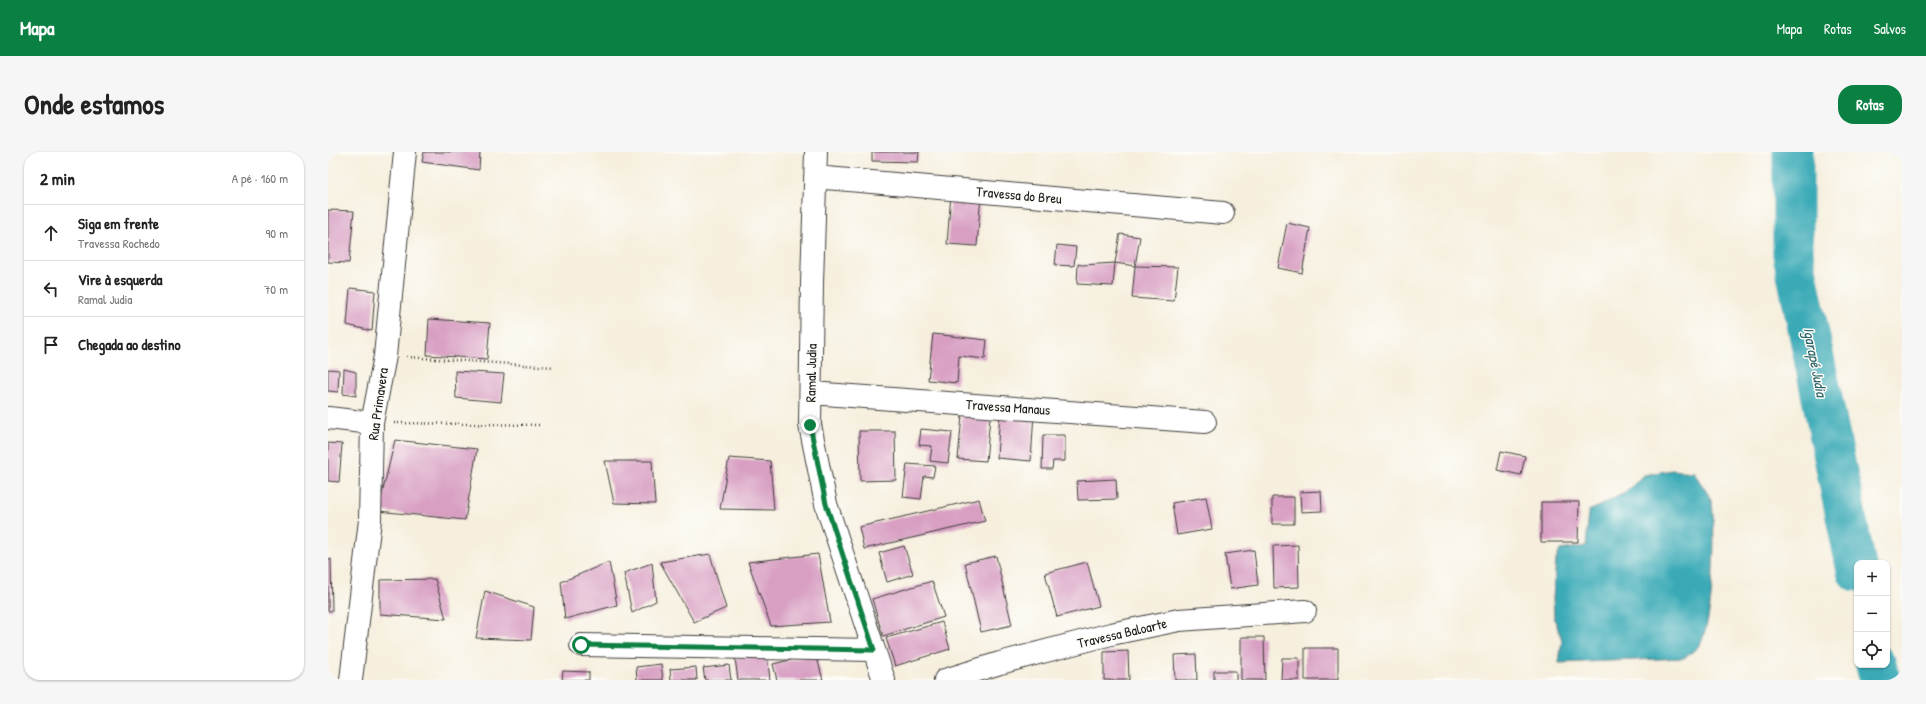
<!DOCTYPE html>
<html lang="pt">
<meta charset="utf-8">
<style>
:root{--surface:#fff;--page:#f6f6f6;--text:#222;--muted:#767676;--line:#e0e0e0;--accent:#0b8043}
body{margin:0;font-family:"Patrick Hand",sans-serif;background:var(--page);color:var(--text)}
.controls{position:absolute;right:12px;bottom:12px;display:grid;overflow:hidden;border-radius:8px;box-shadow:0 1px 3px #0004}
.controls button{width:36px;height:36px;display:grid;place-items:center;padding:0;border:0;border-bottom:1px solid var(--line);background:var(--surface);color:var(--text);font:20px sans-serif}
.stop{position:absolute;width:12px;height:12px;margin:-9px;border:3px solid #0b8043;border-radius:50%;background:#fff}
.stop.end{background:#0b8043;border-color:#fff;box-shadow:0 1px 4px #0008}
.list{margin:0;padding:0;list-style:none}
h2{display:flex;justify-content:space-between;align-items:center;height:52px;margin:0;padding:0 16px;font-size:17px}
h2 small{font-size:13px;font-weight:400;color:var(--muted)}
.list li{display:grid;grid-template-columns:26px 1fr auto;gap:12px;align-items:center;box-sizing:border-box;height:56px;padding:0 16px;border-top:1px solid var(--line)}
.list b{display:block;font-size:15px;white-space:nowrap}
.list p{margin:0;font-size:13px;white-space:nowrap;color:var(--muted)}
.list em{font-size:13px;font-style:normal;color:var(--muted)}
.icon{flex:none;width:22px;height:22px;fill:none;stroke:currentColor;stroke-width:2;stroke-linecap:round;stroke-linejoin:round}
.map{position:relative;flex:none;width:1574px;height:528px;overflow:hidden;border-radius:16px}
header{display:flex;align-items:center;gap:24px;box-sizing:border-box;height:56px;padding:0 20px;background:var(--accent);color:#fff}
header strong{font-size:19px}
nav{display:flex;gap:22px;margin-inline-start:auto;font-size:14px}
.intro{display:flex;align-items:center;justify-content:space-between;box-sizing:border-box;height:96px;padding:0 24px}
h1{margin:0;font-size:28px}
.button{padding:10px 18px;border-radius:16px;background:var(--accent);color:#fff;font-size:14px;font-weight:700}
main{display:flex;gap:24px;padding:0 24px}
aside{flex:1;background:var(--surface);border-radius:16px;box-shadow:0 1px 3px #0004}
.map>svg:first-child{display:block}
.water{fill:#3aaab7;stroke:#2b636a}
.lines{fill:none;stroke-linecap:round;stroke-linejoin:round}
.river{stroke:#3aaab7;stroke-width:41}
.building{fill:#d89fc3}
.minor-casing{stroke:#3d3c39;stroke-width:24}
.path{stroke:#3d3c39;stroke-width:2.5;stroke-dasharray:1 3;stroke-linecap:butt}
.minor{stroke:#fff;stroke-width:22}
.route{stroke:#0b8043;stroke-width:5}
.labels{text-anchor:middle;stroke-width:3;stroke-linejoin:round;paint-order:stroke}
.street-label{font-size:14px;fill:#1c1c1c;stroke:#fdfcf7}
.water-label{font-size:15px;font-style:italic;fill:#2b636a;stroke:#fdfcf7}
</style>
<header>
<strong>Mapa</strong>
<nav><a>Mapa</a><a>Rotas</a><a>Salvos</a></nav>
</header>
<div class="intro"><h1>Onde estamos</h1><a class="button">Rotas</a></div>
<main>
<aside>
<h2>2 min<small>A pé · 160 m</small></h2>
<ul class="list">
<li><svg class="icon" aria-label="ahead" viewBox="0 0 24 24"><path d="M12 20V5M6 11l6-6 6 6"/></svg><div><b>Siga em frente</b><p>Travessa Rochedo</p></div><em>90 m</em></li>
<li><svg class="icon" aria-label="left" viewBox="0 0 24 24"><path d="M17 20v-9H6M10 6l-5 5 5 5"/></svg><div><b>Vire à esquerda</b><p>Ramal Judia</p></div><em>70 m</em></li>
<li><svg class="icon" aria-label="arrive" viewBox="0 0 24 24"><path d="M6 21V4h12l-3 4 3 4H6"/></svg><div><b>Chegada ao destino</b></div></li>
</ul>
</aside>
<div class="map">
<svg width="1574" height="528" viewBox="0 0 1574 528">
<rect width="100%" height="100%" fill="#fdfcf7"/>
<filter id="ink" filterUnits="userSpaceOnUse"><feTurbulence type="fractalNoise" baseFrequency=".025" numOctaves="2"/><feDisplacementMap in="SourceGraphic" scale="8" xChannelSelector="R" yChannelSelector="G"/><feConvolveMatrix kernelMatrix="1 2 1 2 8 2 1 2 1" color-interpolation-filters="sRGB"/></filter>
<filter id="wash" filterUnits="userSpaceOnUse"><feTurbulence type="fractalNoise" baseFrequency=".012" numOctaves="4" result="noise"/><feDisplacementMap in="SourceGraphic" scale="16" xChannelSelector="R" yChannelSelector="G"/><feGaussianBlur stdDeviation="0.9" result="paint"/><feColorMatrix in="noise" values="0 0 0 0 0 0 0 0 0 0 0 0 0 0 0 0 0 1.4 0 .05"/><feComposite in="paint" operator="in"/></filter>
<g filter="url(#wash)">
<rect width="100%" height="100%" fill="#f6efde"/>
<!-- water -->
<path class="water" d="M1344,318L1366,320C1371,330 1382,342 1384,352C1388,379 1386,470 1372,492C1369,497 1361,502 1356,506L1231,511L1234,488L1226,466L1225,446L1228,408L1232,398L1258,394L1261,359L1297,341L1316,323Z"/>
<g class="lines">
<!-- river -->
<path class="river" d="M1465,0V102L1529,419
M1548,513L1552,528"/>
</g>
<g id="blocks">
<!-- building -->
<path class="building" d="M96,0H152L151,18L94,10Z
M544,0H591L590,10L544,9Z
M623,42H653L649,94L619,92Z
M0,58L26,59L21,111L0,110Z
M959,71L982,76L974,121L950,116Z
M792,82L812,85L807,114L787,111Z
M729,93L748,95L746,114L727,113Z
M787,111L785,134L749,132L750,112L754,113Z
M807,114L850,115L846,149L804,146Z
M22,136L47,139L44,179L19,173Z
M101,167L162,171L159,207L99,203Z
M605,182L659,188L657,207L631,204L629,231L600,228Z
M0,217L11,218L10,240L0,239Z
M16,217L28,220V244L15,242Z
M127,219L176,222L173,250L128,246Z
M672,259L706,261L703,309L669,306Z
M634,263L662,265L658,309L630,307Z
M593,277L624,280L620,311L602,309L604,294L591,293Z
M531,279H567L568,328L532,329Z
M715,283H737V309H725L724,317H714Z
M67,288L149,297L137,368L50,359Z
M0,291L14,292L11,330L0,329Z
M1173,299L1197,304L1193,323L1169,318Z
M401,306L442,309L446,358L392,357Z
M277,309H324L327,352L286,351Z
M579,312L607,314L605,325L596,324L593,347L575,345Z
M788,327L789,347L750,348L749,329Z
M993,339L994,359L973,360L972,340Z
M878,345L884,377L849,383L844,351Z
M944,345H966V372H944Z
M651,347L657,369L536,397L531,375Z
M1213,350H1251L1250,390H1213Z
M970,393L971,435L946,436L945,394Z
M576,394L585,422L559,430L551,401Z
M926,398L930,433L902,437L897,402Z
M382,402L398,456L366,470L332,410Z
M490,402L502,470L443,474L420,410Z
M668,404L684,473L653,480L637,411Z
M0,407H3L4,459H0Z
M281,410L289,453L237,467L233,430Z
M759,410L771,454L729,465L717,421Z
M324,411L328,449L304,461L296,421Z
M107,427L118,467L52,462V428Z
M604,429L616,465L555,484L544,447Z
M157,439L206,455L203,488L148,486Z
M614,470L622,497L567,514L558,486Z
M913,485H936L937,528H913Z
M977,496H1010V528H977Z
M800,499L801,528H776V500Z
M439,502L442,528H410L407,506Z
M488,502L495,528H449L445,512Z
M868,502L869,528H847L846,503Z
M954,506H971V528H953Z
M333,512L335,528H309L308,515Z
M401,513L403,528H377L375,516Z
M368,515L369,528H343L342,517Z
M235,519L261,520V528H234Z
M886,519H908V528H886Z"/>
</g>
</g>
<g filter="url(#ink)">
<use href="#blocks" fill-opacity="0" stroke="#3d3c39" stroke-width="1"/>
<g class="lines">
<defs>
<path id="minor" d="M488,0L484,131L482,273L498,352L556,528
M487,25L895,61
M483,241L877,270
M0,266L44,271
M253,493L545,498
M23,528L42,368L44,271L57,204L77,0
M617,528L672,511L783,482L851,468L977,459"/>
</defs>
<!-- minor casing -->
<use href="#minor" class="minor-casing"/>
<!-- path -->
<path class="path" d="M79,205L226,215
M66,271L213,273"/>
<!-- minor -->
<use href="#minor" class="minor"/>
</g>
</g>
<g class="lines" filter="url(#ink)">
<!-- route -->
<path class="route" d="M253,493L546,498L498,352L482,273"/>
</g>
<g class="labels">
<!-- street labels -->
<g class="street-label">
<text transform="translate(691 43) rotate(5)" y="5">Travessa do Breu</text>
<text transform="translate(483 221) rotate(-89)" y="5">Ramal Judia</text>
<text transform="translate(50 252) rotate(-82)" y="5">Rua Primavera</text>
<text transform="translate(680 255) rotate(4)" y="5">Travessa Manaus</text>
<text transform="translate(794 481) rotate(-13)" y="5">Travessa Baloarte</text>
</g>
<!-- water labels -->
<g class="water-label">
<text transform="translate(1487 210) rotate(79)" y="5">Igarapé Judia</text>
</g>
</g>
</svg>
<div class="controls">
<button>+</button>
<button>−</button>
<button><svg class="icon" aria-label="locate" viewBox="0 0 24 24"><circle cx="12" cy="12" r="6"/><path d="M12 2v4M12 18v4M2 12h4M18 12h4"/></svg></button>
</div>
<div class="stop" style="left:253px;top:493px"></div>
<div class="stop end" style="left:482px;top:273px"></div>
</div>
</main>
